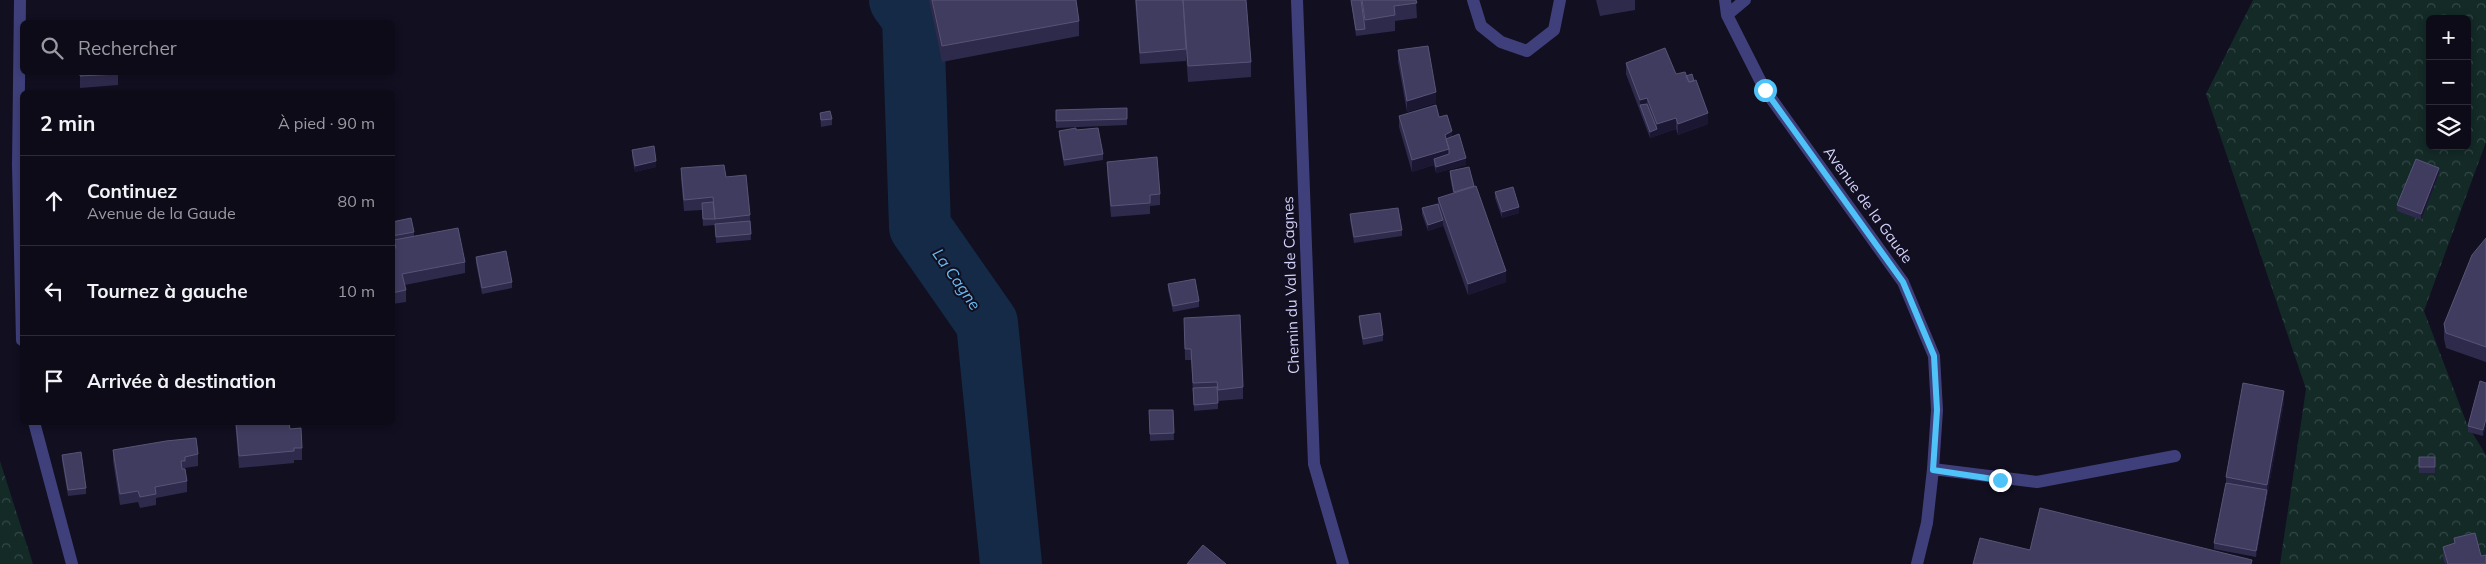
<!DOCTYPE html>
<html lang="fr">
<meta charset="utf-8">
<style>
:root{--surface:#0d0b18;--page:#1b1925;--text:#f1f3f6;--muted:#9a9ba2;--line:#2d2b37}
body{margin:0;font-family:Mulish,sans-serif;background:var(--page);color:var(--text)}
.controls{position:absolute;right:15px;top:15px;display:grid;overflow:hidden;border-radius:8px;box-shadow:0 2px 8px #0003}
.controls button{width:45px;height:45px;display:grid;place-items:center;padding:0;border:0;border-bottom:1px solid var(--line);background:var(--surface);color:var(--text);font:25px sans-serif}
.stop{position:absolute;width:15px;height:15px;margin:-11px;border:4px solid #4fc3f7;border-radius:50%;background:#fff}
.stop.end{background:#4fc3f7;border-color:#fff;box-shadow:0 1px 5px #0008}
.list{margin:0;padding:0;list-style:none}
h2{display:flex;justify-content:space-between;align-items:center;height:65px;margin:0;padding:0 20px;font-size:21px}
h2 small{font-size:16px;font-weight:400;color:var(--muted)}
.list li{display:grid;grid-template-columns:32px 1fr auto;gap:15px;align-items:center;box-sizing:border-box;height:90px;padding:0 20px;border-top:1px solid var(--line)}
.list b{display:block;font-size:19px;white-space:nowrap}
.list p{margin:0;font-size:16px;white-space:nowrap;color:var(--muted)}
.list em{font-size:16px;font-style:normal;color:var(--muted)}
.icon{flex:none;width:28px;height:28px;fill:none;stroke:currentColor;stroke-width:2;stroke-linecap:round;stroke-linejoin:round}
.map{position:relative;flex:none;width:2486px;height:564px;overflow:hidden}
.search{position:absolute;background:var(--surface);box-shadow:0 2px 8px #0003;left:20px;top:20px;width:375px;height:55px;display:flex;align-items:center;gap:12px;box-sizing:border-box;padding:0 18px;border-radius:8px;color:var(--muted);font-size:19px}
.panel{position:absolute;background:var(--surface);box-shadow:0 2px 8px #0003;left:20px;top:90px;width:375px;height:335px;border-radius:8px}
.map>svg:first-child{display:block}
.forest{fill:url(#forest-crowns);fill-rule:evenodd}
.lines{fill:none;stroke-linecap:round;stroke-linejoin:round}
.river{stroke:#142a46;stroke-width:62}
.minor{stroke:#3f407b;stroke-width:12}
.wall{fill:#2e2a4c}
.shaded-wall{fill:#1b1733}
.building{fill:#403c5f;stroke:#575477}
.route{stroke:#4fc3f7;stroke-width:6}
.labels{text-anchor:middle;stroke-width:4;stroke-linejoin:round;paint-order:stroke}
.street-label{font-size:15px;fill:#d4d3fb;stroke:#110f20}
.water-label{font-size:16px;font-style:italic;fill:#6abcf1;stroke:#110f20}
</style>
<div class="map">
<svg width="2486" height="564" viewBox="0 0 2486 564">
<defs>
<pattern id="forest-crowns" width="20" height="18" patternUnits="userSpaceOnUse" patternTransform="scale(1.25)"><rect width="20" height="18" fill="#132a27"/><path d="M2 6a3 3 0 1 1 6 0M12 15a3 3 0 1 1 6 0" fill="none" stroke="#344847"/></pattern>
</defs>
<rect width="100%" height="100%" fill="#110f20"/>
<!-- forest -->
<path class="forest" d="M2253,0H2486V142L2424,311L2467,424L2486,455V564H2280L2306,389L2206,94ZM2430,19H2467V146H2430Z
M0,461L33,564H0Z"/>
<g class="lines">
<!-- river -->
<path class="river" d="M900,0L913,18L920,227L987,323L1011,564"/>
<!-- minor -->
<path class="minor" d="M20,0L18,165L22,340
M1297,0L1314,464L1343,564
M1473,0L1481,26L1501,42L1527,51L1554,30L1560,0
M1725,0L1727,15L1765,90L1903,282L1934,356L1937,410L1933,469L1927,523L1917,564
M1727,15L1745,0
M34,422L72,564
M1933,469L2037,482L2175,456"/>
</g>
<!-- wall -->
<path class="wall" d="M929,0H1076L1079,21V36L942,62Z
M1135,0H1246L1251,62V77L1188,82L1186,54V61L1140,64Z
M1351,0H1416L1417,18L1395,21V31L1356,36Z
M1596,0H1635V10L1600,16Z
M1398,50L1436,103L1407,112L1398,62Z
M1626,63L1676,74L1708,124L1678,135L1676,129L1650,138L1626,74Z
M80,72H118V85L80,88Z
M1127,108V125L1056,128V110Z
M820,113L832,119V125L821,127Z
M1399,116L1439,117L1452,137L1466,165L1436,173L1434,165L1412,172L1399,127Z
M1059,131L1103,154V160L1064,166L1059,137Z
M632,150L656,167L635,172L632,156Z
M1107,162L1160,194V205L1150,206V214L1111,217L1107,173Z
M681,168L726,177L750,215L751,240L716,243L715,225L703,226L702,210L684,211L681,179Z
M1450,171L1474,186L1506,282L1468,295L1443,225V226L1428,231L1422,214V208L1438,204V198L1453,193L1450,177Z
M2439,174L2421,220L2397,211V205Z
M1495,192L1519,213L1502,218L1495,198Z
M1350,214L1402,230V236L1354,243L1350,220Z
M392,222L414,232V236L465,262V273L405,285L406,290V302L392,304V248H394V242H392Z
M2486,238V362L2446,348L2444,339V324Z
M476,257L512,282V288L482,294L476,263Z
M1168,284L1199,301V307L1173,312L1168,290Z
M1359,316L1383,335V341L1363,345L1359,323Z
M1184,318L1243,387V399L1218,401V409L1194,411L1191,360H1185Z
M2486,383V425L2483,436L2468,432V426Z
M2284,402L2256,557L2214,549V543L2226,483V477Z
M1149,410H1173L1174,440L1150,441Z
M235,422H289L290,429L302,448V460H294V463L239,468Z
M113,450L198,454V466L185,468L187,481V492L156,498V505L140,508L138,502L120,505L113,461Z
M62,455L86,488V494L68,496L62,461Z
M2419,457H2435V473H2419Z
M2454,538L2481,556L2486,564H2445L2443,558V547L2454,543Z"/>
<!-- shaded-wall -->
<path class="shaded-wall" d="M1436,92V103L1407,112V101Z
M1647,98V110L1640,105V111V100Z
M1708,113V124L1678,135V124Z
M1676,118V129L1650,138V132L1657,129V124Z
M1452,131V142L1445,140V135Z
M1449,149V161L1434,159V165L1412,172V160Z
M1466,158V165L1436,173V167Z
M656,161V167L635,172V166Z
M2439,168V174L2421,220V214Z
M1519,207V213L1502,218V212Z
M1443,220V226L1428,231V225Z
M1506,271V282L1468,295V284Z
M2284,391V402L2256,557V551L2267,490V485Z
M2486,419V425L2483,436V430Z"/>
<!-- building -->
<path class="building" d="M932,0H1076L1079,21L942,46Z
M1136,0H1183L1186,49L1140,53Z
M1183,0H1246L1251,62L1188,66Z
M1351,0H1361L1365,29L1356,30Z
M1362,0H1416L1417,3L1394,6L1395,15L1365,20Z
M1428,46L1436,92L1407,101L1398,50Z
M1665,48L1676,74L1685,72L1689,82L1696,80L1708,113L1678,124L1676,118L1657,124L1647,98L1640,100L1626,63Z
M80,72H118V74L80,76Z
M1692,74L1694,81L1689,82L1686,76Z
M1647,104L1657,129L1650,132L1640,105Z
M1436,105L1439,117L1447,115L1452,131L1445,135L1449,149L1412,160L1399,116Z
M1127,108V119L1056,121V110Z
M830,111L832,119L821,120L820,113Z
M1076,128V130L1098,128L1103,154L1064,160L1059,131Z
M1459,134L1466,158L1436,167L1434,159L1449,154V149L1446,139Z
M654,146L656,161L635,166L632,150Z
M1157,157L1160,194L1150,195V203L1111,206L1107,162Z
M2416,159L2439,168L2421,214L2397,205Z
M724,165L726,177L746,175L750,215L715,219L713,197L684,200L681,168Z
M1469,167L1474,186L1454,192L1450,171Z
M1476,186L1506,271L1468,284L1438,198Z
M1513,187L1519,207L1502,212L1495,192Z
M713,202L715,219H703L702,203Z
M1438,204L1443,220L1428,225L1422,208Z
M1398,208L1402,230L1354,237L1350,214Z
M411,218L414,232L392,236V222Z
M750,221L751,234L716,237L715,224Z
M458,228L465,262L402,274L406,290L392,293V248H396L394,240Z
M2486,238V347L2446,333L2444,324L2472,255Z
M506,251L512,282L482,288L476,257Z
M1195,279L1199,301L1173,306L1168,284Z
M1380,313L1383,335L1363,339L1359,316Z
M1240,315L1243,387L1218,390L1217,382L1193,383L1191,349H1185L1184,318Z
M2480,381L2486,383V419L2483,430L2468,426Z
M2243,383L2284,391L2267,485L2226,477Z
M1217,387L1218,403L1194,405L1193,388Z
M1149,410H1173L1174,433L1150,434Z
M236,422H289L290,429L301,428L302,448H294V451L239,456Z
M196,438L198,454L185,457V461H181L182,469H185L187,481L155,487L156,494L140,497L138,491L120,494L113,450L166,441Z
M81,452L86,488L68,490L62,455Z
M2419,457H2435V467H2419Z
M2226,483L2267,490L2256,551L2214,543Z
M2040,508L2252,560L2251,564H1973L1980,538L2030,550Z
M2475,533L2481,556L2486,555V564H2448L2443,547L2455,543L2454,538Z
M1203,545L1226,564H1187Z"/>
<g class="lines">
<!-- route -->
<path class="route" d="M1765,90L1903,282L1934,356L1937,410L1933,470L2000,480"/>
</g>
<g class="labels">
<!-- street labels -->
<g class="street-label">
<text transform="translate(1868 205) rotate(54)" y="5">Avenue de la Gaude</text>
<text transform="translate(1291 285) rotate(-92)" y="5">Chemin du Val de Cagnes</text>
</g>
<!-- water labels -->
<g class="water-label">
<text transform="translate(957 279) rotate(55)" y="6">La Cagne</text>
</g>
</g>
</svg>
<div class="controls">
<button>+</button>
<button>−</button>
<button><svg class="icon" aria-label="layers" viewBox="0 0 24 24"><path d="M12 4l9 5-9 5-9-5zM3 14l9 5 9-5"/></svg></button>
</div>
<div class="stop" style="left:1765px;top:90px"></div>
<div class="stop end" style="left:2000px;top:480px"></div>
<div class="search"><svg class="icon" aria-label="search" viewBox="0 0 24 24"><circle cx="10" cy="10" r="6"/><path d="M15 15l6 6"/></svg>Rechercher</div>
<section class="panel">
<h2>2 min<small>À pied · 90 m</small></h2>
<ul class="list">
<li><svg class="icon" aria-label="ahead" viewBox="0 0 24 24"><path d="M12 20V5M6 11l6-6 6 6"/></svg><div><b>Continuez</b><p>Avenue de la Gaude</p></div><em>80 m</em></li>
<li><svg class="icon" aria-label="left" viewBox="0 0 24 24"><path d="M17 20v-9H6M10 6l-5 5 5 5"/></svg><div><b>Tournez à gauche</b></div><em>10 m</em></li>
<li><svg class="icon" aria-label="arrive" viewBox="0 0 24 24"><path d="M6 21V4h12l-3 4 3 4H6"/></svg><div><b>Arrivée à destination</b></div></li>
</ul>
</section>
</div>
